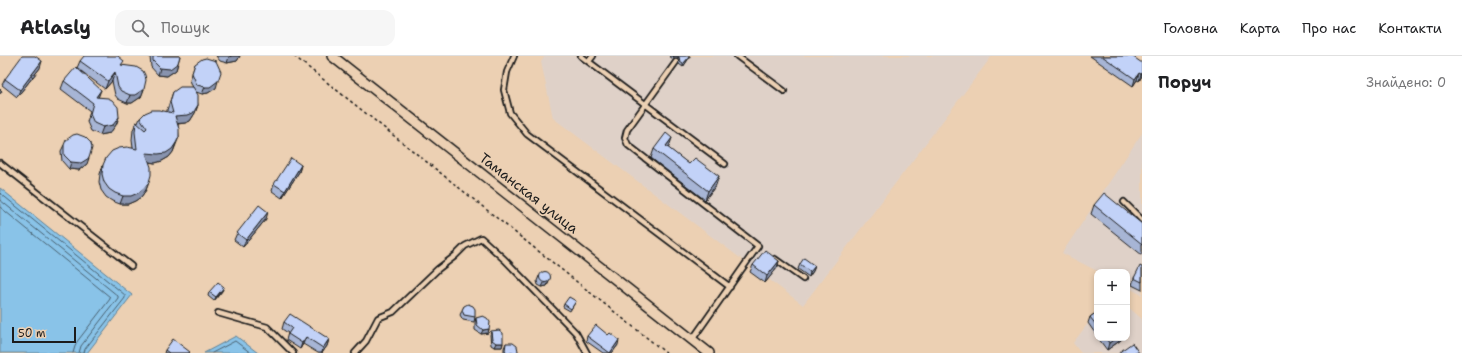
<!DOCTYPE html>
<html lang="uk">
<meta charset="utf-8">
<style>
:root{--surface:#fff;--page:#f6f6f6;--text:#202124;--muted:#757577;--line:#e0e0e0}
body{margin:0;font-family:"Shantell Sans",sans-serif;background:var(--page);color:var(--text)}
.controls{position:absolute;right:12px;bottom:12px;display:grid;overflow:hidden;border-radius:8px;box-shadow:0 2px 6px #0003}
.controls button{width:36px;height:36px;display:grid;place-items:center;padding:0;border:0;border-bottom:1px solid var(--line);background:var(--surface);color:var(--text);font:20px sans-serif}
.scale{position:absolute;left:12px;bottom:10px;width:64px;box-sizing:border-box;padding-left:4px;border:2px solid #1c1c1c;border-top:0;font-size:11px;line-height:14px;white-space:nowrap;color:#1c1c1c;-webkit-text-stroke:3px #ecd0b3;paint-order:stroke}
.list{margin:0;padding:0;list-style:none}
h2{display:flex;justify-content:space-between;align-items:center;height:52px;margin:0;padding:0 16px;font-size:17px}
h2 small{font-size:13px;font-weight:400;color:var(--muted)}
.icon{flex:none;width:22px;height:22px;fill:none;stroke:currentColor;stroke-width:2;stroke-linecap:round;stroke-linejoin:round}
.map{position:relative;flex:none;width:1142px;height:297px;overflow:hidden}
header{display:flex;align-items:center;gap:24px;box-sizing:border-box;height:56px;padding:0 20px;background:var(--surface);border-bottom:1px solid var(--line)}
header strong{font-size:19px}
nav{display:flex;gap:22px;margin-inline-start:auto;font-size:14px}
.search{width:280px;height:36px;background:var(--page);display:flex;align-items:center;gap:10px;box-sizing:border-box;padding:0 14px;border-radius:12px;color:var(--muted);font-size:15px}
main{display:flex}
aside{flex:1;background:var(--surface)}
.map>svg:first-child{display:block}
.built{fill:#dfd1c8}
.water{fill:#89c3e8;stroke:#5d8096}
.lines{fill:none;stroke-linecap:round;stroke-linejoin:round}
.shore{stroke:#485f6e;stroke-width:1}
.lane-casing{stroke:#1c1c1c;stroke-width:8}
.street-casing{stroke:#1c1c1c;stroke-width:12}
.path{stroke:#1c1c1c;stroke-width:1.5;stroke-dasharray:3 3;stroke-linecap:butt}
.lane{stroke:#ecd0b3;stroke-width:4.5}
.street{stroke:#ecd0b3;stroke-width:9}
.wall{fill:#a7b5d5;stroke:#1c1c1c}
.shaded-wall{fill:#8893ae;stroke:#1c1c1c}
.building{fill:#c2d2f8;stroke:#1c1c1c}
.labels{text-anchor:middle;stroke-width:3.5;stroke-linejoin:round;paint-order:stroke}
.street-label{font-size:14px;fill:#1c1c1c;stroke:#ecd0b3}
</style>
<header>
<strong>Atlasly</strong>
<div class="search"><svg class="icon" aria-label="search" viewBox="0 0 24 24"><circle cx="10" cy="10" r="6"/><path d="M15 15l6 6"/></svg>Пошук</div>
<nav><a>Головна</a><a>Карта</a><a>Про нас</a><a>Контакти</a></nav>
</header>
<main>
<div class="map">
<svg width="1142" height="297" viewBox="0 0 1142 297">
<rect width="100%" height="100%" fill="#ecd0b3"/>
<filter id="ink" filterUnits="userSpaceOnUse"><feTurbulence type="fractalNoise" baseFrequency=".025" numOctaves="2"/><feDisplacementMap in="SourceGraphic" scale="8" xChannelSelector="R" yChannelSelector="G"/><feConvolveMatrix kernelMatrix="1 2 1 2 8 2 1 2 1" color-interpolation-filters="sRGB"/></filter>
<g filter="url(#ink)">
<!-- built -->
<path class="built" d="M545,0H992L803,249L553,62L541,6Z
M1142,77V239L1127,231V216H1099L1062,197Z
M1127,250L1142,263V297H1081L1073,287L1089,266L1097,261V282H1127Z"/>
<!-- water -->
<path class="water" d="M0,132L132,239L87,297H0Z
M236,280L258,297H204Z"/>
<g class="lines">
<!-- shore -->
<path class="shore" d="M0,137L125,239V242L85,293L84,297
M0,144L118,240V242L81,290L79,297
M0,151L110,241V243L76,287L73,297
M212,297L235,285L251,297"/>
<defs>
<path id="lane" d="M514,0L507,16L504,34L510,57L527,78L730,231
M581,0L725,108
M737,0L784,35
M589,5L593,0
M676,6L627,74L625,82L628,89L758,190L692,284
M0,107L131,210
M1124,146L1142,164
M775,203L803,223
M218,257L267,271L293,297
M355,297L366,285L378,262L393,256L438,213L455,200L465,190L481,182L505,204L576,277L587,297"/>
<path id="street" d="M332,0L709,297"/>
</defs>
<!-- lane casing -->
<use href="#lane" class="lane-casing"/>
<!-- street casing -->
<use href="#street" class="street-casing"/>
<!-- path -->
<path class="path" d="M294,0L666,297"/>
<!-- lane -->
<use href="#lane" class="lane"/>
<!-- street -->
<use href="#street" class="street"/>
</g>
<!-- wall -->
<path class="wall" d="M151,0H180L176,14L167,20L158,19L151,11L150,1Z
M216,0H240L237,5L227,7L220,5Z
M669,0H690L689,2L683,11L679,8L678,3H673Z
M1090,0H1132L1142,20L1139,25L1137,24L1133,30Z
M80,5L123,9L144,33L141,41L132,47H127L118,43L115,39L112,25L105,33L81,15L99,42L119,61L116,69L110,77L100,79L91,75L87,66L90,55L61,33L64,25L77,12Z
M195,8L216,32L208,37L202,38L196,36L198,49L195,57L190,65L185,67L178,68L179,81L173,96L169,101L162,105L155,107L149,106V126L146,134L141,141L135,145L128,148H120L112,145L106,141L101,134L99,126L100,118L103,109L133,92L132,84L133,74L136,66L138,67L140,62L167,56V54L173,36L193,32L190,24Z
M40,12L17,41L2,29L5,23Z
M64,89L87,108L79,114L69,113L62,105L61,95Z
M669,91L668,92L716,129L705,144L651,102L654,93Z
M301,109L299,116L282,142L272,135L274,128Z
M1094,149L1142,168V199L1091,158Z
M266,163L243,191L234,184L237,177Z
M779,205L777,212L765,227L750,216L753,209Z
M800,208L815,210L813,215L809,221L798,213Z
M1142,211V234L1132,229L1134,222Z
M539,220L549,226L547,230L542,231L538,229L537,225Z
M224,231L222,235L214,245L208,240L209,236Z
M576,245L570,255L563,251L564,248Z
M464,250L475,261L474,266L463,264L460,259Z
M1097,256V280L1088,267L1090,261Z
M476,262L489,273L488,277L481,278L475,274V266Z
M284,266L329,283L327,290L322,297H318L303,288L300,293L286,284L288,277L282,273Z
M491,275L503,287L502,291H494L491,289L490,279Z
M587,280L618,289L612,297H603L586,285Z
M1098,282H1121V284L1107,294Z
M506,287L518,295L517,297H504V292Z
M165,294L190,297H164Z"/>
<!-- shaded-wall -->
<path class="shaded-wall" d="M232,0H240L237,5L227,7L229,1Z
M690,0L689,2L683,11V8Z
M674,1H679L678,3H673Z
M42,5L40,12L17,41L20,34Z
M178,7L176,14L167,20L158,19L160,12Z
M115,16L112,25L105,33L108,25Z
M1139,17L1137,24L1133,30L1135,23Z
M1142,17V20L1139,25L1141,18Z
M218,25L216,32L208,37L202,38L205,31Z
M144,33L141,41L132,47H127L130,39Z
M101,34L98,42L96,41Z
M198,49L195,57L190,65L185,67L172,68L175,60Z
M119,61L116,69L110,77L100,79L103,71Z
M672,82L669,91L663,99L666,90Z
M176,87L173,96L169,101L162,105L155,107L143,105L146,97Z
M89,102L87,108L79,114L69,113L71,106Z
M301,109L299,116L282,142L285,135Z
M719,120L716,129L705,144L708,135Z
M149,126L146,134L141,141L135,145L128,148H120L123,140Z
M268,156L266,163L243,191L246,184Z
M779,205L777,212L765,227L767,220Z
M815,210L813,215L809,221L810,216Z
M550,222L547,230L542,231L544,227Z
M224,231L222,235L214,245L216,241Z
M489,273L488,277L481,278L483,274Z
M306,281L303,288L300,293L302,287Z
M1116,282H1121V284L1107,294L1109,287Z
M329,283L327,290L322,297L323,292Z
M619,284L618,289L612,297H610Z
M496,287H503L502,291H494Z"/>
<!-- building -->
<path class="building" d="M22,0H35L42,5L20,34L5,23Z
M84,0H118L124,5L121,9L136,11L143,15L145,19L146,24L144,33L135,39H130L121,35L118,31L115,16L108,25L80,5Z
M153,0H180L178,7L170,13L160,12L153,5Z
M673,0H690L683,8L680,6L679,1H674Z
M1102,0H1132L1142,7V17L1141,18L1139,17L1135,23Z
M206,2L216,5L221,16L218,25L210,31H205L197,29L192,17L195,8L202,3Z
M76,11L101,34L96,41L108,42L112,44L118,51L119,61L113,69L103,71L94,67L90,58L93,47L64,25Z
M180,31H193L198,39V49L193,57L188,59L175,60L179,73V81L176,87L172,93L166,97L158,98L146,97L151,111V119L149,126L144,132L138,137L131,140H123L115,137L109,133L104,126L102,118L103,109L106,102L112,95L119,92L127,91L137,93L135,76L136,66L145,74L147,72L140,62L145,57L152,54H159L173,57L170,46L173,36Z
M0,33L2,35L0,38Z
M666,77L672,82L666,90L689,108L695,102L719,120L708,135L654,93Z
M77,78L85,81L91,87L92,92L89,102L81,107L71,106L64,99V89L66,84L73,79Z
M291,102L301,109L285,135L274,128Z
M1104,137L1142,168V188L1094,149Z
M259,149L268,156L246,184L237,177Z
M765,194L779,205L767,220L753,209Z
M804,202L815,210L810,216L800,208Z
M1140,210L1142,211V226L1134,222Z
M539.5 221a5.5 5.5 0 1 1 11 0a5.5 5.5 0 1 1-11 0Z
M218,226L224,231L216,241L209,236Z
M569,241L576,245L571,253L564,248Z
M468,248L473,250L475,253V261L464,259L462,254L464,250Z
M1097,256V270L1090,261Z
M290,258L329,283L323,292L306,281L302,287L288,278L292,272L284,266Z
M483,260L487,262L490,266L489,273L483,274L477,269L476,262Z
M596,269L608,279L610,277L619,284L610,297L587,280Z
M499,274L503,277V287H496L492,284L491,275Z
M1106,282H1116L1109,287Z
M173,283L190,296L189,297H169L165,294Z
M506,287H513L517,290L518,295L517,297H507L505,294Z
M1132,287L1139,297H1118Z"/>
</g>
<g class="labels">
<!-- street labels -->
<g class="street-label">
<text transform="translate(529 137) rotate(38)" y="5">Таманская улица</text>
</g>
</g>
</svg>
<div class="controls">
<button>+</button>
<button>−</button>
</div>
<div class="scale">50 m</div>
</div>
<aside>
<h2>Поруч<small>Знайдено: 0</small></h2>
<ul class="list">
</ul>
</aside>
</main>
